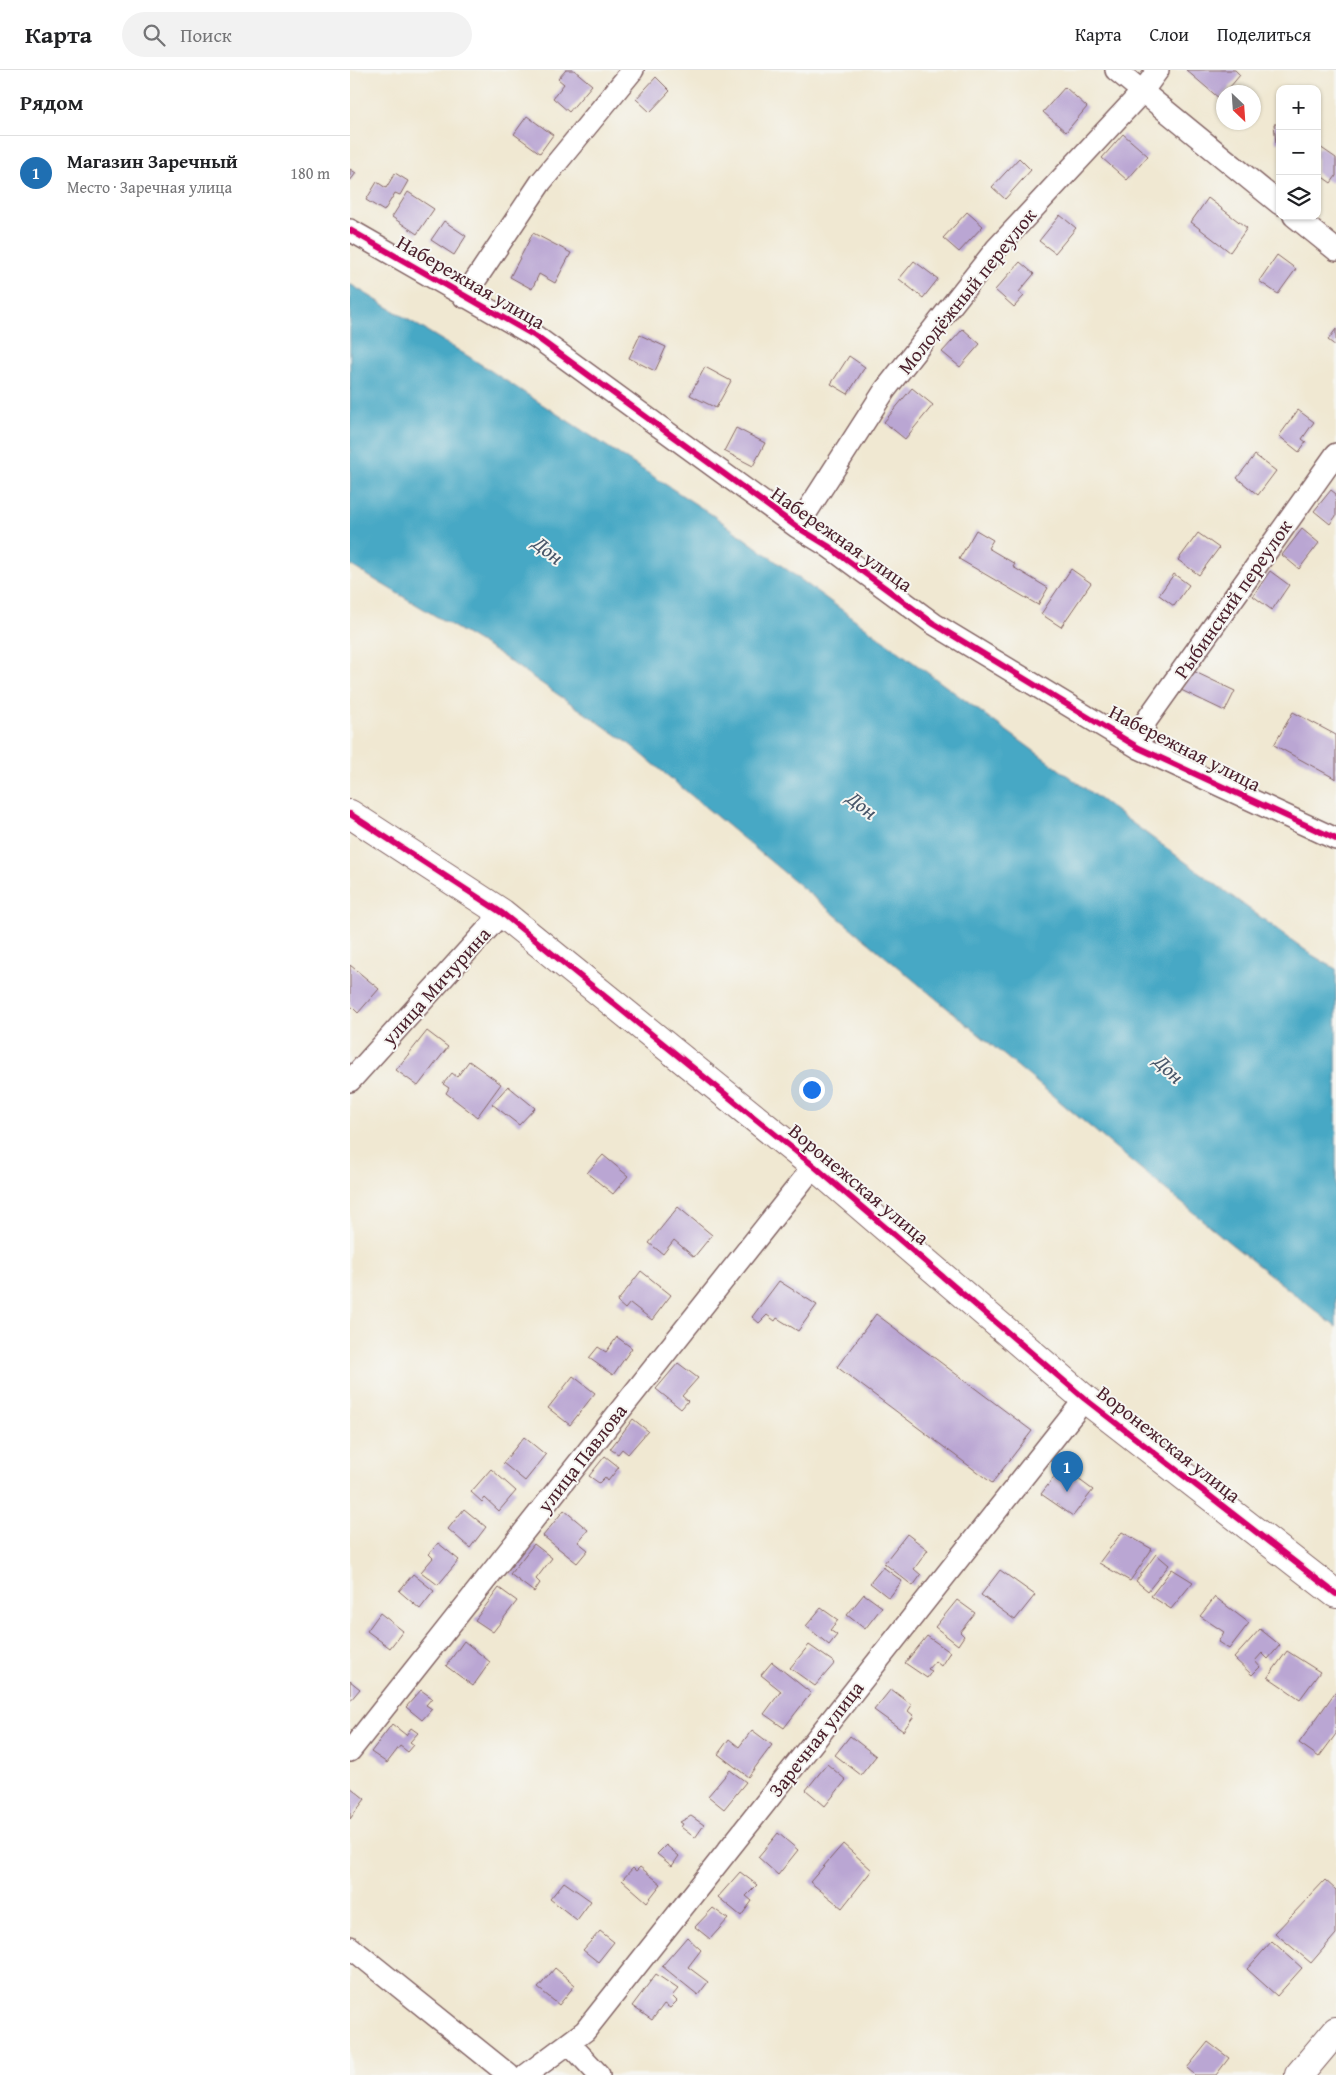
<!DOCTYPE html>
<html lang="ru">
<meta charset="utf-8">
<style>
:root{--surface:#fff;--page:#f2f2f2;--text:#202124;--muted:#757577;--line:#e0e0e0;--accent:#1f6fb2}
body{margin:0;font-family:"Gentium Book Plus",serif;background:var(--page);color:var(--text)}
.controls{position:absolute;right:15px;top:15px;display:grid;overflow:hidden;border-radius:10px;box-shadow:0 1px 4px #0004}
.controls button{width:45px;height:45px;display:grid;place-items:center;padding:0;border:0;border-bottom:1px solid var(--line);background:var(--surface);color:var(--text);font:25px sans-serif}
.compass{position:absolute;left:866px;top:15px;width:45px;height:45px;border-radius:50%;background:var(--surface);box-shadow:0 1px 4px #0004;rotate:155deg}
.you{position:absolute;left:461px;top:1019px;width:18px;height:18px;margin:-12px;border:4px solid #fff;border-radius:50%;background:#1a73e8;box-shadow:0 0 0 8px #1a73e833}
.badge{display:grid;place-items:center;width:32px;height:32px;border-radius:50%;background:var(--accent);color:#fff;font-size:16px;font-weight:700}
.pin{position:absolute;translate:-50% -41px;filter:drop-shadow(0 1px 2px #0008)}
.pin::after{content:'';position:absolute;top:26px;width:18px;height:15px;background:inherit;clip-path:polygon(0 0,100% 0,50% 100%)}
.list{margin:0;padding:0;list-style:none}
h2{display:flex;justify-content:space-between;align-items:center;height:65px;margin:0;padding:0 20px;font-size:21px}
h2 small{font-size:16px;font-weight:400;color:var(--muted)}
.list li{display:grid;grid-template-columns:32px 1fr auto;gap:15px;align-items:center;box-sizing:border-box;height:75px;padding:0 20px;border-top:1px solid var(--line)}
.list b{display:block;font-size:19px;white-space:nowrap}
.list p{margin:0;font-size:16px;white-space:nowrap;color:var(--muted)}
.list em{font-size:16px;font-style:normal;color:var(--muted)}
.icon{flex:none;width:28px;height:28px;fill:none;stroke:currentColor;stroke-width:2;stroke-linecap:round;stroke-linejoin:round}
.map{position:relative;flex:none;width:986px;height:2005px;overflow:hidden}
header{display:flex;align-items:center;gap:30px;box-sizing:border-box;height:70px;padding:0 25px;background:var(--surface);border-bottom:1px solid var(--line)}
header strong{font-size:24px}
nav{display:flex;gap:28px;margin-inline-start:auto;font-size:18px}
.search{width:350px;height:45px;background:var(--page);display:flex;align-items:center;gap:12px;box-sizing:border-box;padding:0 18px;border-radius:28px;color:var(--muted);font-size:19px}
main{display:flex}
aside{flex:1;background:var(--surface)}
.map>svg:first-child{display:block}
.water{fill:#46a8c5;stroke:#486478}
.building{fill:#baa6d3}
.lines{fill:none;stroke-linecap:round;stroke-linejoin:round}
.street-casing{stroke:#846565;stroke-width:24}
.secondary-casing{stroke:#846565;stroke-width:30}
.street{stroke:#fff;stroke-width:21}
.secondary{stroke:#fff;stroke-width:28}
.cycleway-casing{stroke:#f6f6f2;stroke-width:9}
.cycleway{stroke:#d6006c;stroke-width:6}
.labels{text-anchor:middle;stroke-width:4;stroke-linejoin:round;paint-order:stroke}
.street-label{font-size:20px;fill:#4a1f2b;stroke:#f6f6f2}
.water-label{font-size:21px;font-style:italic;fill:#485669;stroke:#f6f6f2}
</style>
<header>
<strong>Карта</strong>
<div class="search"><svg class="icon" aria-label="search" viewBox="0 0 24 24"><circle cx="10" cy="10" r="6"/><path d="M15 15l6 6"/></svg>Поиск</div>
<nav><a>Карта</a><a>Слои</a><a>Поделиться</a></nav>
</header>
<main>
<aside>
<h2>Рядом<small></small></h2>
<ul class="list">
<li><span class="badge">1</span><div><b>Магазин Заречный</b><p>Место · Заречная улица</p></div><em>180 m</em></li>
</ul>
</aside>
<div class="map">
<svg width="986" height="2005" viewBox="0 0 986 2005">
<rect width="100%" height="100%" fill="#f6f6f2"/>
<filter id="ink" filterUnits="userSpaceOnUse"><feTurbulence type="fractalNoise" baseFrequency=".02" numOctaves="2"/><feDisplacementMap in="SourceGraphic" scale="10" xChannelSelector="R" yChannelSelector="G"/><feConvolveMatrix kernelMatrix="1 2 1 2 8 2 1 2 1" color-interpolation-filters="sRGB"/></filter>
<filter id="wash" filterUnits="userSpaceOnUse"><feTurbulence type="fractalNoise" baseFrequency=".0096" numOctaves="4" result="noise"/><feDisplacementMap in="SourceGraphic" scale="20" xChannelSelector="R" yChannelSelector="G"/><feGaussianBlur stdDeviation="1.12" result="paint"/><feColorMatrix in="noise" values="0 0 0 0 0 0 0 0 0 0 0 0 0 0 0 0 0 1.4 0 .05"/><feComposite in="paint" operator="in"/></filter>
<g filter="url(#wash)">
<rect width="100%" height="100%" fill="#f0e8d2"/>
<!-- water -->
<path class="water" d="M0,214L121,288L364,446L962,885L986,899V1257L880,1173L277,672L146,582L0,495Z"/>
<g id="blocks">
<!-- building -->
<path class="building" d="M216,0H224L242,15L219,42L203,28L214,14L208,9Z
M836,0H885L890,5L870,29Z
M306,7L320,21L300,42L286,29Z
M715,17L737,37L716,62L693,42Z
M177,46L203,65L190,83L164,64Z
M924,54H930V72L926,73Z
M773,64L798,86L777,110L752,88Z
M970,77L986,88V106L981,113L967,103V81Z
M669,88L681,100L655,129L642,117Z
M0,99L6,103L0,111Z
M45,103L58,111L50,125L45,123L34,141L16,130L27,112L36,118Z
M58,122L84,139L67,164L42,147Z
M858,128L897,158L880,182L841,152Z
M617,142L633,156L609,182L593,168Z
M710,145L726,158L705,183L689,171Z
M94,151L116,166L104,185L81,170Z
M183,163L221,183L205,213L189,204L182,219L160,207Z
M927,185L946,199L928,224L909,211Z
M564,191L588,209L573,228L549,209Z
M670,192L684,204L669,222L674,226L664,237L645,220Z
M613,259L630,274L610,297L592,282Z
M986,259V276L978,270Z
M290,265L316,277L305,301L279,288Z
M499,286L515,297L498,324L481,314Z
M355,297L381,311L366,338L340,325Z
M562,318L583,335L555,369L534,352Z
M948,340L964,352L952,369L956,372L949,382L929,366Z
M386,358L415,373L403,396L374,381Z
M905,385L926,401L908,425L887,408Z
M981,420L986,424V446L980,454L964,441Z
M952,459L969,473L949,499L932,485Z
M626,460L643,470L638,478L665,494L663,497L698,518L688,535L609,489Z
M848,463L869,478L849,505L828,490Z
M721,499L741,513L711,557L691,544Z
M920,501L939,515L922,540L903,526Z
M824,504L839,515L824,536L809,525Z
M841,600L885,621L875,641L831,620Z
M943,642L986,665V709L924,675Z
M0,895L29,919L8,943L0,935Z
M77,961L98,977L68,1016L46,1000Z
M119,991L151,1014L127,1047L96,1023L99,1018L93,1014L102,1003L107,1007Z
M158,1016L185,1038L169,1055L142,1034Z
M253,1085L278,1106L263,1124L237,1103Z
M328,1137L362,1165L344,1187L324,1170L313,1184L299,1173Z
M291,1201L321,1225L302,1250L280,1233L275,1239L267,1232Z
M429,1211L467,1235L448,1261L427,1248L425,1251L417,1245L409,1253L402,1247Z
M526,1244L682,1361L642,1413L487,1297Z
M267,1267L282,1278L263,1305L239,1288L248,1277L256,1282Z
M328,1293L348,1308L332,1326L338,1331L331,1339L306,1319Z
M223,1306L245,1323L220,1355L198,1338Z
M283,1349L298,1361L278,1384L272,1379L268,1384L260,1379Z
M174,1367L196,1385L175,1411L153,1393Z
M255,1386L269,1397L258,1411L255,1407L249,1413L239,1406Z
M712,1397L743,1420L723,1446L691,1424Z
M141,1399L166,1421L149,1441L135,1428L132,1432L121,1422Z
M114,1439L136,1457L120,1478L98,1459Z
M214,1440L238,1460L228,1472L238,1480L227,1493L193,1466Z
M772,1462L802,1479L780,1511L749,1493Z
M557,1464L578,1480L564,1499L571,1505L563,1516L534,1493Z
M88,1473L109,1490L88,1515L71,1502L83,1488L79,1484Z
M184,1474L202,1488L186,1509L190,1513L184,1522L160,1504Z
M806,1484L819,1495L798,1521L786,1511Z
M533,1497L552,1511L539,1528L520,1513Z
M822,1499L843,1512L821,1539L801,1526Z
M650,1500L685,1525L665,1550L631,1525Z
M63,1504L84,1521L70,1539L49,1521Z
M149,1518L167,1531L143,1562L125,1550Z
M514,1524L532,1537L515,1559L497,1545Z
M865,1527L899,1553L879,1579L868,1572L874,1562L850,1546Z
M607,1530L625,1543L610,1562L614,1566L608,1575L585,1557Z
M471,1538L488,1550L480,1560L487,1565L479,1575L456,1556Z
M30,1543L53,1561L40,1578L17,1561Z
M910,1559L930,1575L918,1589L912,1583L905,1591L910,1597L902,1605L884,1588Z
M577,1566L600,1582L591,1596L585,1591L578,1599L582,1601L577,1608L555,1593Z
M114,1571L140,1592L123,1616L96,1596Z
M459,1575L485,1593L465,1616L440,1598Z
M937,1581L970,1602L950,1629L918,1607Z
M422,1592L461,1623L434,1658L414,1644L431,1621L411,1605Z
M0,1611L10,1619L0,1631Z
M541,1619L562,1635L558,1641L564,1646L553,1661L524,1640Z
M71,1620L82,1628L76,1635L82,1639L72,1650L56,1637Z
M986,1621V1664L969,1687L949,1673Z
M42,1654L56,1665L61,1658L68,1663L60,1672L64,1675L58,1682L50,1676L37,1693L21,1682Z
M402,1660L422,1675L398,1707L368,1684L379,1669L389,1677Z
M500,1666L526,1686L511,1705L485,1685Z
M477,1694L496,1710L475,1736L456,1720Z
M380,1700L396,1712L374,1739L358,1726Z
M0,1717L15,1729L0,1749Z
M341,1746L354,1755L345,1768L331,1757L333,1754L330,1752Z
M428,1763L448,1780L428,1805L408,1787Z
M493,1774L522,1800L492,1838L460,1812Z
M316,1775L329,1786L322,1796L307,1784Z
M290,1797L311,1814L297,1832L272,1810L283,1798L286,1801Z
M390,1802L407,1815L396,1826L402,1831L391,1846L368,1827Z
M975,1810L986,1820V1864L961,1893L925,1863Z
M214,1812L241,1831L227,1850L200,1829Z
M363,1838L378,1849L360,1869L345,1857Z
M250,1861L264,1872L248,1892L233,1880Z
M337,1867L351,1880L338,1897L358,1912L348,1925L312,1896Z
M922,1871L952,1898L927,1926L897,1899Z
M205,1898L225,1915L209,1935L188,1918Z
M306,1904L328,1919L322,1926L327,1931L320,1938L314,1934L302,1950L282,1936Z
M858,1972L879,1988L866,2005H845L837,1998Z"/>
</g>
</g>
<g filter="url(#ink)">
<use href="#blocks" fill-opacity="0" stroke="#846565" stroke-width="1"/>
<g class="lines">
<defs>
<path id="street" d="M766,0L930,134
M944,146L986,180
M0,160L185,266L447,457L478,476L584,554L789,678L986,769
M114,227L191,112L283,0
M447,457L535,320L646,179L792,22L808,0
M789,678L796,651L986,384
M0,1011L152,843
M0,1681L464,1096
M0,1877L159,2005
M219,1973L249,2005
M176,2005L235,1961L735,1329"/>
<path id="secondary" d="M0,744L152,843L464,1096L735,1329L986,1524
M949,2005L986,1961"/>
</defs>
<!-- street casing -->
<use href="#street" class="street-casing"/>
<!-- secondary casing -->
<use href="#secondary" class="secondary-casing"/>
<!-- street -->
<use href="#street" class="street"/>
<!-- secondary -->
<use href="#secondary" class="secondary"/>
<defs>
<path id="cycleway" d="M0,160L185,266L447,457L478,476L584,554L789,678L986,769
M0,744L152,843L464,1096L735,1329L986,1524"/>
</defs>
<!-- cycleway casing -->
<use href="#cycleway" class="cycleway-casing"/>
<!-- cycleway -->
<use href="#cycleway" class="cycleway"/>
</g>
</g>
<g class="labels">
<!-- street labels -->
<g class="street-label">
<text transform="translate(121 212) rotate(30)" y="7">Набережная улица</text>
<text transform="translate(617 221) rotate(-51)" y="7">Молодёжный переулок</text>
<text transform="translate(492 469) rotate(35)" y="7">Набережная улица</text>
<text transform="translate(883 529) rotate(-55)" y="7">Рыбинский переулок</text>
<text transform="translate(835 678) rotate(27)" y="7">Набережная улица</text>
<text transform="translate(86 916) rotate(-48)" y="7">улица Мичурина</text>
<text transform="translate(509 1114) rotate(40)" y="7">Воронежская улица</text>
<text transform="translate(819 1374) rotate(38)" y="7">Воронежская улица</text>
<text transform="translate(232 1388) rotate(-52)" y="7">улица Павлова</text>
<text transform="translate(466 1669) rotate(-52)" y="7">Заречная улица</text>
</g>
<!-- water labels -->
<g class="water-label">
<text transform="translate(198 480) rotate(39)" y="7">Дон</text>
<text transform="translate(512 735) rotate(39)" y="7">Дон</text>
<text transform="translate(819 999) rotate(45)" y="7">Дон</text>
</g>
</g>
</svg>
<div class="controls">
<button>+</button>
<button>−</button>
<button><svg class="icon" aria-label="layers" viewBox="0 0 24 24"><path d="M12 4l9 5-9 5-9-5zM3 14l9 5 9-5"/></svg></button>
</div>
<svg class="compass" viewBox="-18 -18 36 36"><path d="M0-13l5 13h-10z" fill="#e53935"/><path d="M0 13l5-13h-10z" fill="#757577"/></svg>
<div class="you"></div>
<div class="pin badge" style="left:717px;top:1422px">1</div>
</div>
</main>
